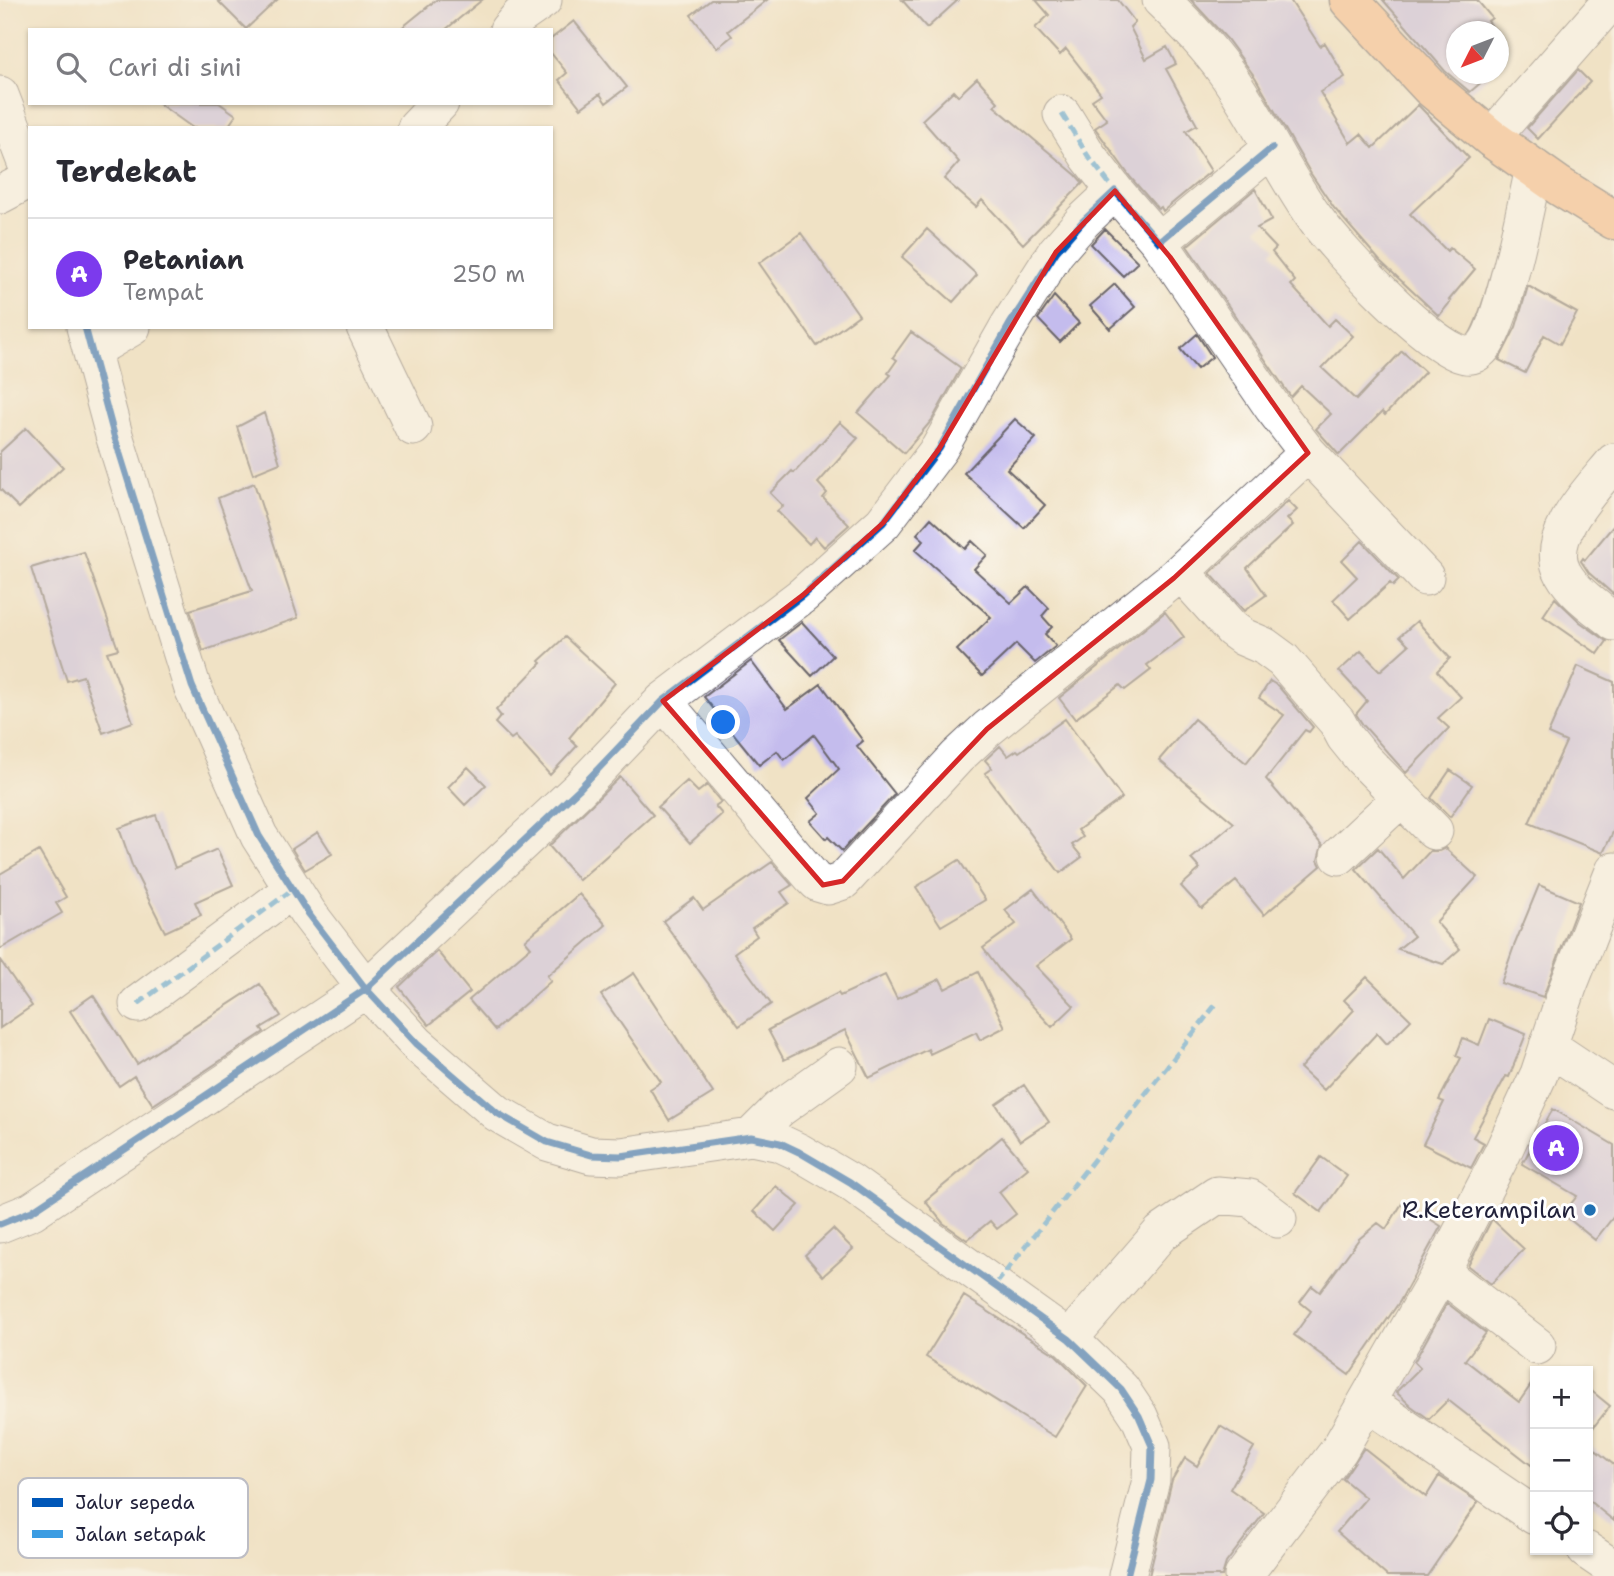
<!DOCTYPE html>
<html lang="id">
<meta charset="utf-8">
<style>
:root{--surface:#fff;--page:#f7f7f7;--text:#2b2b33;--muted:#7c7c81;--line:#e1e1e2;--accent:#7c3aed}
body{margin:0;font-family:"Shantell Sans",sans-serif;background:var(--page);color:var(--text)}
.controls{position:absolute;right:21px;bottom:21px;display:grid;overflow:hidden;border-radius:0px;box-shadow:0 2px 5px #0004}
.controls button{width:63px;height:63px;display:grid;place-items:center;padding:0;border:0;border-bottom:2px solid var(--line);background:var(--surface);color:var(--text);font:35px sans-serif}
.compass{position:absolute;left:1446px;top:21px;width:63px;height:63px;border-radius:50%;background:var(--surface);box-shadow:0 2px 5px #0004;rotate:228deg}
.you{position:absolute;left:724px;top:723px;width:24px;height:24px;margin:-18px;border:5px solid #fff;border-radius:50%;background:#1a73e8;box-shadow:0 0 0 10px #1a73e833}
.badge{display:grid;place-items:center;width:46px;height:46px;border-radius:50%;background:var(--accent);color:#fff;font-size:23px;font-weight:700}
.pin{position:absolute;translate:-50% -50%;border:4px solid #fff;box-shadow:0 2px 7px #0006}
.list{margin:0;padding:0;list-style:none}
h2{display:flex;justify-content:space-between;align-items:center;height:91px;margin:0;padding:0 28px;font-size:30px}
h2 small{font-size:23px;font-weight:400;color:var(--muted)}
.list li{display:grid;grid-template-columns:46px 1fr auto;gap:21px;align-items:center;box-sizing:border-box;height:112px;padding:0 28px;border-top:2px solid var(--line)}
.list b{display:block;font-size:26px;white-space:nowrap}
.list p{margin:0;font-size:23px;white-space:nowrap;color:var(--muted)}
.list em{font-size:23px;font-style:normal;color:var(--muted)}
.icon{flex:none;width:38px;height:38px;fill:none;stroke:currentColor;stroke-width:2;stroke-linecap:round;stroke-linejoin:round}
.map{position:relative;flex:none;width:1614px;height:1576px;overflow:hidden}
.search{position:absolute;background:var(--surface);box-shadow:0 2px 5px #0004;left:28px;top:28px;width:525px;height:77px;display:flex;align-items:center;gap:18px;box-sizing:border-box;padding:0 24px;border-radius:0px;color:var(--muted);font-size:26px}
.panel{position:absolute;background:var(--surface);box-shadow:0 2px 5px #0004;left:28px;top:126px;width:525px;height:203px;border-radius:0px}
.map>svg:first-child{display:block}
.building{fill:#c4bced}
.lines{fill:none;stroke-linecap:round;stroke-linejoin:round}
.minor-casing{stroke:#6a656b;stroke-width:39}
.highway-casing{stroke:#6a656b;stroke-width:41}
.minor{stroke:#fff;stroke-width:37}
.highway{stroke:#fbbb8c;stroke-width:38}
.quiet{stroke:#3c9ce2;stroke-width:5;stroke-dasharray:10 5;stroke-linecap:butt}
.cycleway-casing{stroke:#fff;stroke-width:11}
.cycleway{stroke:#0057b8;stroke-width:7}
.marked{fill:none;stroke:#d62828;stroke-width:5;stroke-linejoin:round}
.poi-dot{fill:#1f6fb2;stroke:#fff;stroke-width:2.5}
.labels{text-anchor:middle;stroke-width:6;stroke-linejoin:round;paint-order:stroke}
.poi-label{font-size:24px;fill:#22223b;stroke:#fff;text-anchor:end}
.key{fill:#fff;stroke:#bdbdc4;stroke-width:2}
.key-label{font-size:19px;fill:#22223b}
</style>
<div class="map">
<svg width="1614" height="1576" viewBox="0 0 1614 1576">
<rect width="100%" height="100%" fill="#fff"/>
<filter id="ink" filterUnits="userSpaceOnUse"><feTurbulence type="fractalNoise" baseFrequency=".0143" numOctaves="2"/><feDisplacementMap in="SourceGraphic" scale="14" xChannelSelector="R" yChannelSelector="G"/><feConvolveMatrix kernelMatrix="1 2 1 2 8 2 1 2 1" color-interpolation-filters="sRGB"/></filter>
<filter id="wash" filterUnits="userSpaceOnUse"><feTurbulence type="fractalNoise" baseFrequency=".00686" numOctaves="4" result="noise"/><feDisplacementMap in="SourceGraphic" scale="28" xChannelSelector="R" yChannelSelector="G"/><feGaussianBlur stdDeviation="1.57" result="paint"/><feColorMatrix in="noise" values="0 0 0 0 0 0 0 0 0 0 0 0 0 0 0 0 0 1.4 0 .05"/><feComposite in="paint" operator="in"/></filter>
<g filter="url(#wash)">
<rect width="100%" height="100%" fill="#f0e2c5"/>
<g id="blocks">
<!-- building -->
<path class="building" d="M217,0H277L246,29Z
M436,0H482L445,30H399Z
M711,0H767L728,31L732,36L717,48L691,15Z
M902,0H958L927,28Z
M1036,0H1118L1135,22L1130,27L1146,59L1167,47L1176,64L1166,69L1197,125L1186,131L1211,171L1163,211L1161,207L1158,209L1131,178L1095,128L1107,120L1092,100L1101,94L1066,49L1060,55L1035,28L1049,15Z
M1191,0H1290L1320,46L1325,43L1345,77L1320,92L1350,143L1361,134L1373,148L1418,105L1469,158L1410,214L1447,251L1450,248L1475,269L1449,300L1451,301L1439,316L1380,261L1334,208L1311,174L1255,77L1227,39Z
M1383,0H1477L1492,18L1488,21L1496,32H1457V74H1491L1470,92L1445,71Z
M574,21L627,87L606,103L600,94L581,108L559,80L567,73L551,53V39Z
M1578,70L1590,82L1538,139L1527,128Z
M977,78L998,102L994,106L1076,175L1083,183L1023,244L982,200L976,207L944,179L959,162L922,120L953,91L958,96Z
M158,103H219L236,115L227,128H193Z
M1255,189L1272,220L1257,228L1276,248L1272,252L1295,281L1291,285L1328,326L1335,319L1353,336L1322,368L1356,400L1402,351L1425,372L1385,415L1382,412L1339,455L1316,429L1331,414L1301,386L1291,397L1187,246Z
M927,229L977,275L953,302L902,257Z
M1105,229L1138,262L1123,276L1091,244Z
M801,233L859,315L817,346L759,263Z
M1115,284L1135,307L1110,329L1090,306Z
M1528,286L1577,313L1560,344L1544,335L1525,373L1499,360L1516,327Z
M1054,296L1079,323L1060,342L1038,319Z
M911,332L961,368L932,420L904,453L858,413L891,375L888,373L897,360L893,357Z
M1197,334L1212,357L1197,369L1180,349Z
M264,413L280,463L253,474L237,427Z
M1015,419L1036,438L1007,469L1045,505L1024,528L964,473Z
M840,422L858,438L818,483L827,493L823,498L849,525L824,547L815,537L809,544L777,511L783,506L770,493L792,471L794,473Z
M26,428L63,467L19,508L0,489V452Z
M254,483L298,618L203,651L190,610L252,591L218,498Z
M1288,501L1297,510L1287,519L1293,525L1247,568L1266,595L1244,611L1210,573Z
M931,518L965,549L972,541L987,555L974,569L1011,603L1028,587L1049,608L1042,616L1052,627L1045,634L1056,646L1035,663L1016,644L982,676L957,650L991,617L915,550L924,540L917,534Z
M1614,525V595L1589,573L1581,561L1583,558L1585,560Z
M1362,541L1399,580L1393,586L1390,583L1350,619L1333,600L1357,577L1342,561Z
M84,552L118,649L107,652L133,722L103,733L83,676L67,681L31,568Z
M1555,598L1580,622L1607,641L1598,654L1543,616Z
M1165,612L1184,637L1147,665L1151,670L1125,690L1120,685L1075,719L1059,698Z
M1417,621L1450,658L1437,671L1461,697L1438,718L1449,728L1406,773L1363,725L1356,714L1367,701L1339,671L1361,651L1380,671L1409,645L1400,636Z
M802,622L833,656L812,676L779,640Z
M565,637L615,683L569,738L577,746L550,775L515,736L511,739L495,723L501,716L496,710L541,663L539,661Z
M751,661L787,709L821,684L863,741L857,746L895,794L842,851L828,837L826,839L810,821L820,813L808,798L839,769L814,735L784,760L777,751L759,765L704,697Z
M1578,666L1614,682V830L1603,853L1529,823L1566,742L1548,734Z
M1270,681L1278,686L1313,727L1309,732L1305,730L1266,779L1322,845L1318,860L1321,866L1264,915L1236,881L1202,909L1181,886L1200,869L1191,859L1234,823L1159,760L1194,719L1246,763L1284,715L1259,698Z
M1065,719L1122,798L1078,830L1083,837L1072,845L1082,857L1060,873L985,773L992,768L985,760L1000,746L1008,756L1017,750L1019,752Z
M468,767L486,785L465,805L448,787Z
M1450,770L1472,785L1450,817L1431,798Z
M620,777L653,815L579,880L549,846Z
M687,781L698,792L707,785L721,802L715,806L722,814L690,843L658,807Z
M156,815L175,868L217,849L233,885L195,902L201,915L165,932L133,868L119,828Z
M318,832L332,854L305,870L292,849Z
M1378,848L1404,879L1430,851H1439L1445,848L1477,877L1436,922L1460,949L1443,964L1398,949L1414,936L1356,869Z
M39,851L66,897L56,903L62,913L0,949V874Z
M959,860L985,900L941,926L916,887Z
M772,862L792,885L781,892L789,903L752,928L757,936L734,953L771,1004L739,1026L663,921L694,898L703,910Z
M1539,885L1579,902L1543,997L1501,983L1514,946Z
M1033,889L1071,939L1036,966L1074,1006L1052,1027L1000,971L983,948L1016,924L1005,910Z
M579,894L606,925L547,976L551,981L495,1030L469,1000L531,947L525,940Z
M437,951L470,992L429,1025L399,987Z
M0,960L32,1006L0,1028Z
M978,972L1005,1027L980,1040L976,1032L930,1054L928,1049L869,1078L845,1030L784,1060L768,1030L838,993L840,996L885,975L897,999L940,979L945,989Z
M634,973L713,1093L669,1120L650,1089L661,1082L601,995Z
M1367,977L1411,1020L1387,1044L1377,1033L1324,1090L1300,1068L1354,1010L1344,1000Z
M260,984L281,1016L261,1028L264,1032L153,1105L134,1076L119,1086L70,1011L93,995L137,1064Z
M1489,1019L1526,1034L1509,1077L1506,1076L1473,1137L1484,1143L1471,1168L1423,1144L1444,1102L1439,1100L1461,1058L1456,1056L1463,1038L1479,1045Z
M1024,1085L1049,1122L1020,1141L996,1104Z
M1553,1109L1614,1145V1216L1595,1240L1563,1214L1577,1196L1522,1164Z
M1002,1137L1028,1168L999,1192L1016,1214L997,1229L990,1221L967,1240L943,1223L925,1201Z
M1321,1157L1347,1176L1321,1212L1295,1193Z
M776,1186L799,1205L775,1231L754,1211Z
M1403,1202L1441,1226L1400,1301L1349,1375L1294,1335L1311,1311L1300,1302L1312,1286L1320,1292L1359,1239L1378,1223L1386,1229Z
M1492,1219L1524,1249L1491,1284L1468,1266Z
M833,1229L853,1249L823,1276L805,1255Z
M964,1296L1056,1355L1087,1386L1055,1437L926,1357Z
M1447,1303L1486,1333L1465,1360L1519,1402L1535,1379V1468L1448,1400L1429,1419L1411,1406L1396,1392L1420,1368L1414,1362Z
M1588,1388L1610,1406L1588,1434Z
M1220,1426L1254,1447L1230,1489L1264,1513L1226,1563L1222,1576H1149L1172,1480L1185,1458L1197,1466Z
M1588,1444L1614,1465V1521L1588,1500Z
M1364,1448L1426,1497L1439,1476L1478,1502L1427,1576H1387L1337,1532L1366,1498L1343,1479Z"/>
</g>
</g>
<g filter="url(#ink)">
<use href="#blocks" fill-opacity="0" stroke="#6a656b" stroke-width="2"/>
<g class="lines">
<defs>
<path id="minor" d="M1161,0C1184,22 1206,45 1225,71C1260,119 1282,174 1317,221C1337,249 1434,353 1466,355C1471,356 1476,354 1480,350C1501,334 1527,200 1534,168
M508,30L520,16L543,0
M0,95L30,173
M1062,114L1088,156L1115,191
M416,128L440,103
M1491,138L1612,0
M0,195L30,179
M85,327L114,435L192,686L259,836L308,913L366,989L417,1044L497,1113L547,1142L591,1155L621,1156L751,1137L780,1143L799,1152L850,1182L1069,1339L1121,1389L1139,1416L1152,1446L1151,1480L1127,1576
M365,327L413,427
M93,350L132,327
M1308,453L1425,577
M1614,462C1593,488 1543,537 1563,573C1574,593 1597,608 1614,622
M1181,572L1232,629L1243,637L1264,646L1283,660L1337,722L1345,737L1362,758L1434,831
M663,701L812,877L818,883L828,886L843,881L957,757L987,729L1174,578L1308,453L1273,408L1159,242
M1339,856L1401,798
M138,1004L293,889
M1548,1046L1614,1090
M751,1137L779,1109L839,1066
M0,1224L32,1211L366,989L579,789L663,701L803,595L883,523L939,449L1010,324L1056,252L1083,221L1115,191L1159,242L1272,148
M1441,1272L1537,1346
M1069,1339L1161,1233L1217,1195L1250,1198L1278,1219
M1367,1402L1535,1516
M1586,1550L1614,1569
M1243,1576L1339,1450L1441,1272L1502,1154L1539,1074L1568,987L1614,871"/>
<path id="highway" d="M1349,0L1430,87L1491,138L1559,186L1614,220"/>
</defs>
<!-- minor casing -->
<use href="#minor" class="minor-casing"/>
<!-- highway casing -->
<use href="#highway" class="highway-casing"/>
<!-- minor -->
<use href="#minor" class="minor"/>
<!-- highway -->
<use href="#highway" class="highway"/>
<!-- quiet -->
<path class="quiet" d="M1062,114L1088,156L1115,191
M138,1004L293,889
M996,1284L1217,1003"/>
<defs>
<path id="cycleway" d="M85,327L114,435L192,686L259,836L308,913L366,989L417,1044L497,1113L547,1142L591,1155L621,1156L751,1137L780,1143L799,1152L850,1182L1069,1339L1121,1389L1139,1416L1152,1446L1151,1480L1127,1576
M0,1224L32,1211L366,989L579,789L663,701L803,595L883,523L939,449L1010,324L1056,252L1083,221L1115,191L1159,242L1272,148"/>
</defs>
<!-- cycleway casing -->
<use href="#cycleway" class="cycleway-casing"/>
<!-- cycleway -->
<use href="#cycleway" class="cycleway"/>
</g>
</g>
<!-- marked area -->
<path d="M0 0H1614V1576H0ZM1115,191L1170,257L1308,453L1174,578L987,729L843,881L823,885L663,701L803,595L883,523L939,449L1056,252Z" fill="#f0e2c5" fill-opacity=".55" fill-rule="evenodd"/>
<path class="marked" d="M1115,191L1170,257L1308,453L1174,578L987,729L843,881L823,885L663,701L803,595L883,523L939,449L1056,252Z"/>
<!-- markers -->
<circle class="poi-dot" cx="1590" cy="1210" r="7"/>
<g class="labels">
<!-- poi labels -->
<g class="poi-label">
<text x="1576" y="1218">R.Keterampilan</text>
</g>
</g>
<!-- legend -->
<rect x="18" y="1478" width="230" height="80" rx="10" class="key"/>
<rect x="32" y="1498" width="31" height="9" fill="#0057b8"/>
<rect x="32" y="1530" width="31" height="8" fill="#3c9ce2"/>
<g class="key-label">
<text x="75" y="1509">Jalur sepeda</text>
<text x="75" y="1541">Jalan setapak</text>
</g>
</svg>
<div class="controls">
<button>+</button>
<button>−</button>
<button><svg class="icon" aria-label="locate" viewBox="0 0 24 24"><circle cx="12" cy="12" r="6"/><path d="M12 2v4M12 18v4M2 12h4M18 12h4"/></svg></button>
</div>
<svg class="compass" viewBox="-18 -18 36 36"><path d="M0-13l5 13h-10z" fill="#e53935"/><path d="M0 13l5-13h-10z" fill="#7c7c81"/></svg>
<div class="you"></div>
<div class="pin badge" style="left:1556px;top:1148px">A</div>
<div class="search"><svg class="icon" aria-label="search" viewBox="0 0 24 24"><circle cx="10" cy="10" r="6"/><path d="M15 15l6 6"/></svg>Cari di sini</div>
<section class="panel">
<h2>Terdekat<small></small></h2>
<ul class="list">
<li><span class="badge">A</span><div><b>Petanian</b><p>Tempat</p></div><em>250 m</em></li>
</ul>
</section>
</div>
